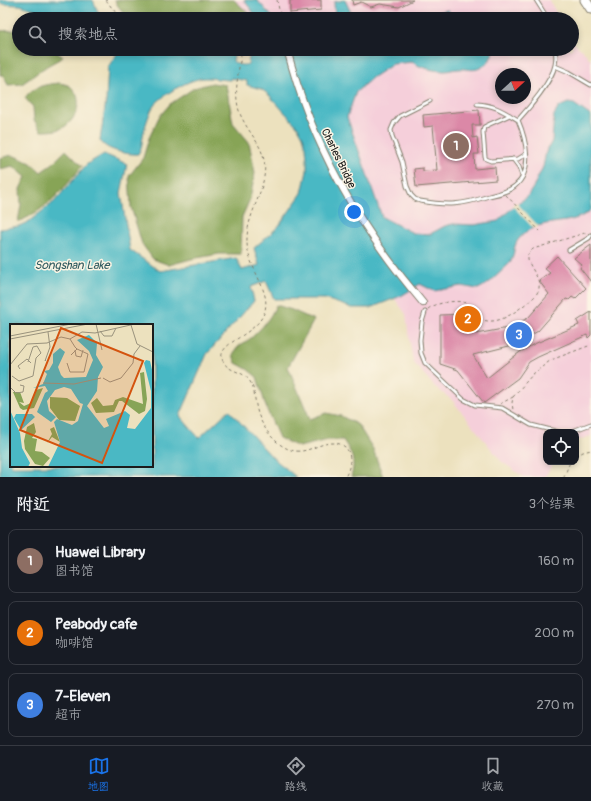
<!DOCTYPE html>
<html lang="zh">
<meta charset="utf-8">
<style>
:root{--surface:#171b24;--page:#242831;--text:#f1f3f6;--muted:#9ea1a6;--line:#363941;--accent:#1a73e8}
body{margin:0;font-family:Pangolin,"LXGW WenKai TC",sans-serif;background:var(--page);color:var(--text)}
.controls{position:absolute;right:12px;bottom:12px;display:grid;overflow:hidden;border-radius:8px;box-shadow:0 2px 6px #0003}
.controls button{width:36px;height:36px;display:grid;place-items:center;padding:0;border:0;border-bottom:1px solid var(--line);background:var(--surface);color:var(--text);font:20px sans-serif}
.compass{position:absolute;left:495px;top:68px;width:36px;height:36px;border-radius:50%;background:var(--surface);box-shadow:0 2px 6px #0003;rotate:68deg}
.you{position:absolute;left:354px;top:212px;width:14px;height:14px;margin:-10px;border:3px solid #fff;border-radius:50%;background:#1a73e8;box-shadow:0 0 0 6px #1a73e833}
.badge{display:grid;place-items:center;width:26px;height:26px;border-radius:50%;background:var(--accent);color:#fff;font-size:13px;font-weight:700}
.pin{position:absolute;translate:-50% -50%;border:2px solid #fff;box-shadow:0 1px 4px #0006}
.list{margin:0;padding:0;list-style:none}
h2{display:flex;justify-content:space-between;align-items:center;height:52px;margin:0;padding:0 16px;font-size:17px}
h2 small{font-size:13px;font-weight:400;color:var(--muted)}
.list li{display:grid;grid-template-columns:26px 1fr auto;gap:12px;align-items:center;box-sizing:border-box;height:64px;margin:0 8px 8px;padding:0 8px;border:1px solid var(--line);border-radius:8px}
.list b{display:block;font-size:15px;white-space:nowrap}
.list p{margin:0;font-size:13px;white-space:nowrap;color:var(--muted)}
.list em{font-size:13px;font-style:normal;color:var(--muted)}
.icon{flex:none;width:22px;height:22px;fill:none;stroke:currentColor;stroke-width:2;stroke-linecap:round;stroke-linejoin:round}
.map{position:relative;flex:none;width:591px;height:477px;overflow:hidden}
.search{position:absolute;background:var(--surface);box-shadow:0 2px 6px #0003;left:12px;right:12px;top:12px;height:44px;display:flex;align-items:center;gap:10px;box-sizing:border-box;padding:0 14px;border-radius:22px;color:var(--muted);font-size:15px}
.sheet{height:268px;background:var(--surface)}
nav{display:flex;justify-content:space-around;align-items:center;box-sizing:border-box;height:56px;border-top:1px solid var(--line);background:var(--surface);font-size:11px;color:var(--muted)}
nav a{display:grid;justify-items:center;gap:2px}
nav .on{color:var(--accent)}
.map>svg:first-child{display:block}
.built{fill:#f5cfda;fill-rule:evenodd}
.forest{fill:#87a457;stroke:#52603a}
.water{fill:#4ab8c4;stroke:#336a70;fill-rule:evenodd}
.pier{fill:#ece1be}
.building{fill:#db88a7}
.lines{fill:none;stroke-linecap:round;stroke-linejoin:round}
.lane-casing{stroke:#847e6d;stroke-width:5}
.street-casing{stroke:#847e6d;stroke-width:8}
.primary-casing{stroke:#847e6d;stroke-width:11}
.path{stroke:#847e6d;stroke-width:1;stroke-dasharray:3 3;stroke-linecap:butt}
.lane{stroke:#fff;stroke-width:3}
.street{stroke:#fff;stroke-width:6}
.primary{stroke:#fff;stroke-width:9}
.labels{text-anchor:middle;stroke-width:3;stroke-linejoin:round;paint-order:stroke}
.street-label{font-size:11px;fill:#1c1c1c;stroke:#fcf5e5}
.water-label{font-size:12px;font-style:italic;fill:#2e5a5f;stroke:#fcf5e5}
.inset-road{fill:none;stroke:#99927d;stroke-width:1}
.view{fill:#d4530e;fill-opacity:0.15;stroke:#d4530e;stroke-width:2}
.inset-edge{fill:none;stroke:#1c1c1c;stroke-width:2}
</style>
<div class="map">
<svg width="591" height="477" viewBox="0 0 591 477">
<rect width="100%" height="100%" fill="#fcf5e5"/>
<filter id="ink" filterUnits="userSpaceOnUse"><feTurbulence type="fractalNoise" baseFrequency=".025" numOctaves="2"/><feDisplacementMap in="SourceGraphic" scale="8" xChannelSelector="R" yChannelSelector="G"/><feConvolveMatrix kernelMatrix="1 2 1 2 8 2 1 2 1" color-interpolation-filters="sRGB"/></filter>
<filter id="wash" filterUnits="userSpaceOnUse"><feTurbulence type="fractalNoise" baseFrequency=".012" numOctaves="4" result="noise"/><feDisplacementMap in="SourceGraphic" scale="16" xChannelSelector="R" yChannelSelector="G"/><feGaussianBlur stdDeviation="0.9" result="paint"/><feColorMatrix in="noise" values="0 0 0 0 0 0 0 0 0 0 0 0 0 0 0 0 0 1.4 0 .05"/><feComposite in="paint" operator="in"/></filter>
<g filter="url(#wash)">
<rect width="100%" height="100%" fill="#ece1be"/>
<!-- built -->
<path class="built" d="M235,0H549L560,19H253Z
M572,39L575,44L586,54L591,61V436L576,441V432H546V462H554L545,477H524L501,461L452,400L434,386L413,362L408,331L406,314L334,218L312,156L266,49H572ZM501,74H525V98H501Z"/>
<!-- forest -->
<path class="forest" d="M115,0H234L252,16L253,19H129L118,6Z
M19,30V49H52L63,57L47,66L22,84L8,85L3,75H0V31Z
M60,83C64,84 70,85 72,88C86,101 74,126 57,130C52,131 46,131 41,131L34,120L33,107L25,98C32,86 47,84 60,83Z
M212,83L226,85L233,123L249,142L255,173L250,199L242,217L241,254H219L191,259L169,265L153,259L142,244L131,207L129,176L143,158L149,138L159,117L170,104L194,88Z
M66,150L82,166C64,189 45,211 18,222L21,205L20,189L26,177L13,166L0,169V158L12,155L31,163L41,172L52,164Z
M276,305L292,310L314,320L288,367L310,419L326,413L341,416L358,425L373,449L383,477H351C356,460 352,454 343,440H328L299,447L279,438L267,410L257,377L247,369L236,363L233,355C238,344 242,345 251,338C262,328 270,319 276,305Z"/>
<!-- water -->
<path class="water" d="M0,0H93L101,19H51L34,9L20,5L0,4Z
M244,0H257L274,19H258Z
M345,0L354,19H335L334,2Z
M448,10L452,17L458,19H414L415,17Z
M120,49H233L234,55L233,61C237,65 243,66 248,64L250,52L257,49H494C492,55 490,62 485,65C474,73 469,68 458,69C453,69 449,71 445,71C434,71 421,68 412,62L393,64L373,77L356,92L347,117L382,217L413,233L430,234L445,226L453,224L474,225L498,221L513,207L527,197L534,186L537,179L543,167L546,152L552,141L554,115L559,107L568,103L574,104L591,116V210C568,230 538,214 518,240C513,246 515,255 510,263L489,283L478,289L461,286L434,291L420,284L401,296L370,308H352L325,299H274L266,281L251,287L254,301L207,354L180,416L199,438L229,410L272,457L296,477H0V229L19,226L28,222L54,202L87,164L104,154L127,164L121,193L130,250L160,271L236,258L242,270L259,265L254,248L278,227L302,193L307,171V159L306,147L303,136L298,127L268,94L261,89L247,85V81L231,78V80C222,80 214,78 206,78C192,77 160,96 153,107C149,113 144,130 143,136C142,143 142,148 138,154C128,155 104,150 100,140L106,101L108,67ZM11,325H152V466H11Z"/>
<!-- pier -->
<path class="pier" d="M516,202L539,227L534,229L512,205Z"/>
<g id="blocks">
<!-- building -->
<path class="building" d="M290,0H321V10L290,13Z
M352,0H413L399,7L380,4L371,7L361,2L353,5Z
M479,110L480,125H472L473,138L477,137L479,154H474L475,169L495,167L496,180L416,187L414,169L423,168V171L437,170L433,126L424,127L423,115Z
M591,245V282L580,268L582,265L574,258Z
M557,256L586,288L575,299L572,297L569,300L566,299L538,331L517,344L473,355L487,378L520,352L534,344L579,325L577,321L591,312V335L588,338L587,335L538,357L529,362L518,378L484,403L458,370L440,364V315L470,314L476,334L508,328L528,318L549,294L539,281L550,273L544,268Z"/>
</g>
</g>
<g filter="url(#ink)">
<use href="#blocks" fill-opacity="0" stroke="#847e6d" stroke-width="1"/>
<g class="lines">
<defs>
<path id="lane" d="M536,0L548,19
M555,66L569,72L591,85
M430,101L400,116L394,123L391,130L392,136L402,162L407,186L411,195L415,199L420,201C448,206 462,205 489,196C498,194 508,192 515,186C534,171 526,139 518,120
M477,104C495,105 503,111 518,120C529,108 552,81 555,65C556,60 556,54 555,49
M510,115L490,124L484,127L483,132L485,157L486,159L491,161L518,159L526,154
M513,159L519,167L522,176
M569,250L589,238L591,235
M425,312L422,322L420,340L421,353L425,363L463,399L475,405L502,408L531,425L559,432
M570,432L591,424"/>
<path id="street" d="M287,49C312,146 358,226 423,303"/>
<path id="primary" d="M585,0L591,9"/>
</defs>
<!-- lane casing -->
<use href="#lane" class="lane-casing"/>
<!-- street casing -->
<use href="#street" class="street-casing"/>
<!-- primary casing -->
<use href="#primary" class="primary-casing"/>
<!-- path -->
<path class="path" d="M106,0L112,8L121,19
M277,0L281,19
M242,49C239,71 231,99 243,120C250,134 261,144 264,160C269,187 247,212 247,239C246,260 260,276 265,296C274,336 209,339 224,363C230,372 243,371 249,380C255,388 254,396 256,405C258,420 269,437 281,445C303,460 314,443 333,443C353,443 353,464 345,477
M506,195L540,231
M428,309C435,303 457,299 466,303C476,308 475,321 489,321C505,322 520,308 532,299C548,285 533,274 528,260V254L533,249L588,232
M513,397L533,374L551,360L591,345
M500,404L513,397L512,403L513,410
M576,456L583,452L591,450
M564,477L570,462"/>
<!-- lane -->
<use href="#lane" class="lane"/>
<!-- street -->
<use href="#street" class="street"/>
<!-- primary -->
<use href="#primary" class="primary"/>
</g>
</g>
<g class="labels">
<!-- street labels -->
<g class="street-label">
<text transform="translate(339 158) rotate(64)" y="4">Charles Bridge</text>
</g>
<!-- water labels -->
<g class="water-label">
<text x="72" y="269">Songshan Lake</text>
</g>
</g>
<!-- overview -->
<g transform="translate(10 324)">
<rect width="143" height="143" fill="#ece1be"/>
<path d="M134,48L137,75L135,87L129,90L112,77H109L104,88L86,89L81,79L87,74L93,82L103,81L105,76L113,73L133,80L130,49ZM33,64L24,84L13,86L10,84L3,68H10L14,79L9,78L14,82L21,79L26,66ZM40,73L57,74L70,82L65,97L49,96L40,84ZM24,99L26,108L22,114L27,115L25,127L32,128L40,134L33,142L25,140L15,125L14,117L17,103ZM44,103L50,118L42,113L37,119L42,110L40,105Z" fill="#87a457"/>
<path d="M79,11L87,19L86,31L93,43L88,53L87,67L77,82L94,104L99,102L96,95L115,87L120,91L117,104L125,105L141,84V67L134,39L136,36L140,37L143,50V143H38L50,118L44,98L47,95L62,101L68,97L73,80L70,79L61,65L54,63L45,66L37,77L39,87L46,93L41,98L27,88L35,69L38,67L35,62L23,64L33,60L37,50L34,47L39,46L43,39V30L50,24L55,28L48,43L51,51L54,54L76,53L83,36L79,27L67,16ZM0,86L10,109L12,124L20,139L18,143H0ZM6,90H22L25,93L11,106L4,94Z" fill="#4ab8c4"/>
<path class="inset-road" d="M86,0L92,26M121,1L127,20L143,28M90,7L94,12H102L106,4M0,12L61,0M0,15L78,0M60,15L72,8L85,9L125,0M65,26L66,32L71,33L73,26M36,36L35,37L40,23L38,8M18,38L23,23L27,22L31,29M57,39L60,48H74L78,30L67,25M0,41L17,20L37,19L51,13L60,15L65,23L67,25L61,31M10,45L8,42L17,35L21,39M2,52L9,57L23,52L26,34L31,29M93,54L100,58L111,54L123,39L124,30L130,22M33,59L64,60L91,54M0,63L6,69L13,68L14,62L10,61"/>
<path class="view" d="M51,4L133,37L92,139L10,106Z"/>
<rect width="143" height="143" class="inset-edge"/>
</g>
</svg>
<div class="controls">
<button><svg class="icon" aria-label="locate" viewBox="0 0 24 24"><circle cx="12" cy="12" r="6"/><path d="M12 2v4M12 18v4M2 12h4M18 12h4"/></svg></button>
</div>
<svg class="compass" viewBox="-18 -18 36 36"><path d="M0-13l5 13h-10z" fill="#e53935"/><path d="M0 13l5-13h-10z" fill="#9ea1a6"/></svg>
<div class="you"></div>
<div class="pin badge" style="left:456px;top:146px;background:#8d6e63">1</div>
<div class="pin badge" style="left:468px;top:319px;background:#e8710a">2</div>
<div class="pin badge" style="left:519px;top:335px;background:#3f7fe0">3</div>
<div class="search"><svg class="icon" aria-label="search" viewBox="0 0 24 24"><circle cx="10" cy="10" r="6"/><path d="M15 15l6 6"/></svg>搜索地点</div>
</div>
<section class="sheet">
<h2>附近<small>3个结果</small></h2>
<ul class="list">
<li><span class="badge" style="background:#8d6e63">1</span><div><b>Huawei Library</b><p>图书馆</p></div><em>160 m</em></li>
<li><span class="badge" style="background:#e8710a">2</span><div><b>Peabody cafe</b><p>咖啡馆</p></div><em>200 m</em></li>
<li><span class="badge" style="background:#3f7fe0">3</span><div><b>7-Eleven</b><p>超市</p></div><em>270 m</em></li>
</ul>
</section>
<nav>
<a class="on"><svg class="icon" aria-label="map" viewBox="0 0 24 24"><path d="M3 6l6-2 6 2 6-2v14l-6 2-6-2-6 2zM9 4v14M15 6v14"/></svg>地图</a>
<a><svg class="icon" aria-label="directions" viewBox="0 0 24 24"><path d="M12 3l9 9-9 9-9-9zM9 14v-3h6M13 9l2 2-2 2"/></svg>路线</a>
<a><svg class="icon" aria-label="saved" viewBox="0 0 24 24"><path d="M7 4h10v16l-5-4-5 4z"/></svg>收藏</a>
</nav>
